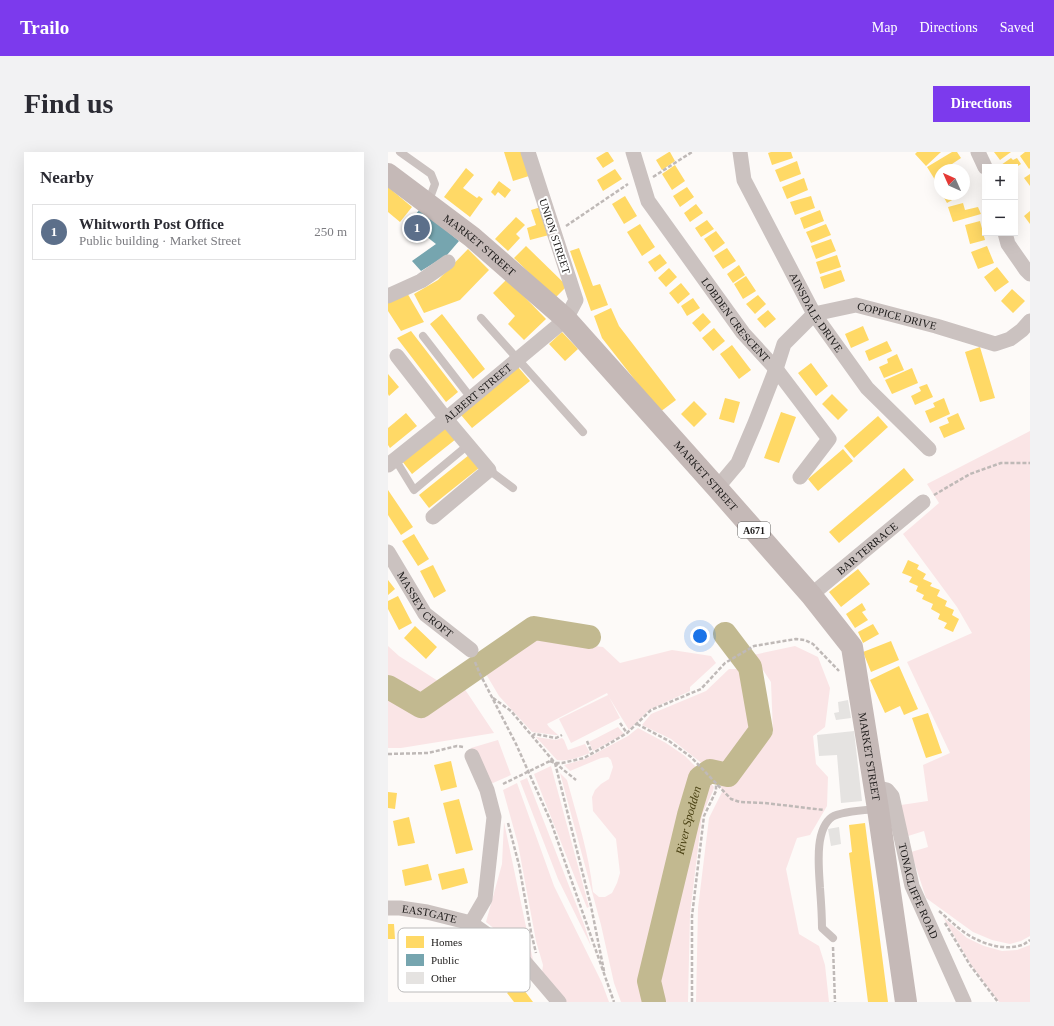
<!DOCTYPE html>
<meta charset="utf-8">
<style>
:root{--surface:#fff;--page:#f2f2f3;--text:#2b2b33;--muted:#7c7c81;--line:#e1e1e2;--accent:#7c3aed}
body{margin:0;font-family:"Times New Roman",serif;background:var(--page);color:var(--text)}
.controls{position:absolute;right:12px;top:12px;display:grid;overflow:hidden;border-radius:0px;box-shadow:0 4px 16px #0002}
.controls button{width:36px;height:36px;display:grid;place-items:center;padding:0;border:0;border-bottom:1px solid var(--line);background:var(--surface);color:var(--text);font:20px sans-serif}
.compass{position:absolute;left:546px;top:12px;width:36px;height:36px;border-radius:50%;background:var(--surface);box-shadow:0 4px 16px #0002;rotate:315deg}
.you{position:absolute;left:312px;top:484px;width:14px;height:14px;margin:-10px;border:3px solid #fff;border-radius:50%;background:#1a73e8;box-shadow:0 0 0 6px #1a73e833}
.badge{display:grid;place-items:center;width:26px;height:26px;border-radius:50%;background:var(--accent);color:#fff;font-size:13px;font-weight:700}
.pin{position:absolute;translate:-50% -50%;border:2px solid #fff;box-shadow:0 1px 4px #0006}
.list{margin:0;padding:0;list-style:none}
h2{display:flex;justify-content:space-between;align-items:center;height:52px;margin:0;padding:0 16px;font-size:17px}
h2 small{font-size:13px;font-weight:400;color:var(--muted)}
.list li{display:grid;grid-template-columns:26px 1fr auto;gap:12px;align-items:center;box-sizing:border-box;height:56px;margin:0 8px 8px;padding:0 8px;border:1px solid var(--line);border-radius:0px}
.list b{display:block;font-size:15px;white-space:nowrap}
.list p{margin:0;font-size:13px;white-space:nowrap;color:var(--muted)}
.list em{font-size:13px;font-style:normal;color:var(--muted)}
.map{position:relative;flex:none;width:642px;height:850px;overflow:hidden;border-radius:0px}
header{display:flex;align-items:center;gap:24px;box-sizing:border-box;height:56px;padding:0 20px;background:var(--accent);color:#fff}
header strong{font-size:19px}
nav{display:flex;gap:22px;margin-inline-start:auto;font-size:14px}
.intro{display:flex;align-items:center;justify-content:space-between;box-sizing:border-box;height:96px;padding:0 24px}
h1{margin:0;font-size:28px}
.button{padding:10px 18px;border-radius:0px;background:var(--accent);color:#fff;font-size:14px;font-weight:700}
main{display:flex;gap:24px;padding:0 24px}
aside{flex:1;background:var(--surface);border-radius:0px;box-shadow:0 4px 16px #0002}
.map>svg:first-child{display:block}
.green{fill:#fae5e6}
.homes{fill:#ffd966}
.public{fill:#76a5af}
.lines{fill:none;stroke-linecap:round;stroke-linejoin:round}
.river{stroke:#c2b990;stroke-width:24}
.building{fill:#e5e3e1}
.path{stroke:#bfb9b7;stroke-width:2.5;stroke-dasharray:4 2;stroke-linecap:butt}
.lane{stroke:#cbc2c0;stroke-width:8}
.street{stroke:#cbc2c0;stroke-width:15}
.primary{stroke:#c5b9b7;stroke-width:22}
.path-bridge{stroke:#bfb9b7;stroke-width:2.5;stroke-dasharray:4 2;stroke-linecap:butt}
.labels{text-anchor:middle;stroke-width:4;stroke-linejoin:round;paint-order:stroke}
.shield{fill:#fff;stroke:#5f5e5d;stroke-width:1}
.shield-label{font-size:10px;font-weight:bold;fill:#1b1918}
.street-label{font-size:11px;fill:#1b1918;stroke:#fff}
.water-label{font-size:12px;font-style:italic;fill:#494012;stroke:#fff}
.key{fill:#fff;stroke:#bbbaba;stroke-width:1}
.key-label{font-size:11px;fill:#1b1918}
</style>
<header>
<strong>Trailo</strong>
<nav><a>Map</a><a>Directions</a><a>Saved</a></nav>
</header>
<div class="intro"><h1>Find us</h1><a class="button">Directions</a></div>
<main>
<aside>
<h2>Nearby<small></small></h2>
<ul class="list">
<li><span class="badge" style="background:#5c6f8a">1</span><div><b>Whitworth Post Office</b><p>Public building · Market Street</p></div><em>250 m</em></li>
</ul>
</aside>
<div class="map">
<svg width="642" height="850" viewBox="0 0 642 850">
<rect width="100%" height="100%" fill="#fdfaf8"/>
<!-- green -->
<path class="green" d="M642,279V784L633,789L622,792L604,788L585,780L538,746L523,700L540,695L536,679L520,684L513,653L540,649L535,613L562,601L519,510L584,481L569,455L515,382L551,351L539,332Z
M142,487L215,495L232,511L284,498L323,504L328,511L302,535V539L261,558L241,578L221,545L232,566L183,591L171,567L220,543L219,541L159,572L161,575L170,583H167L144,580L111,544L95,517Z
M0,494L11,504L50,529L67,518L69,524L31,549L0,530Z
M407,494L430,505L442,536L437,575L425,584L428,612L440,625L439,654L422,683L409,686L398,717L411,782L431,794L437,813L441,850H308L310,756L321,666L334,640L332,629L344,626L385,581L383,530L365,503Z
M341,517H356L363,574L339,618L324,614L316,613L283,587L254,573L263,562L318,539Z
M74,533L106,581L13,596H0V543L31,561Z
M230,575L236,582L205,599L201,590Z
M250,576L278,591L297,604L311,618L305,625L256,829L261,850H233L226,831L213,773L172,621L179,628C189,665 201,701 205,740L211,745H217L224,741L229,731L232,721L228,687L205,659L204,645L207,638L213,632L221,627L225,615L223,608L220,605L213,606L182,619L176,613L197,607L240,584Z
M148,585L168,588L174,586L176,588L180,598L197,592L202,601C192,605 180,610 169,608Z
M110,588L123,623L105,631L101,630L83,596Z
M163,614L201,755L199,756L146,622Z
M317,625L326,635L325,639L314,663L302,762L300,850H271L266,829L306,654L315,627Z
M139,626L197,775L203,794L170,727L132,629Z
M129,631L166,734L214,831L221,850H178L154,821L155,813L148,789L130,692L115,638Z
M116,670L145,808L98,770L114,712Z
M555,765L579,786L596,794L614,799L629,798L642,793V850H611L584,814Z"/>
<!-- homes -->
<path class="homes" d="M116,0H134L141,24L125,29Z
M218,0H220L226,9L215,16L208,6Z
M281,0H282L287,9L274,18L268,8Z
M383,0H403L405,6L384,13L380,1Z
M529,0H553L538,14L527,2Z
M564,0H569L573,6L558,16L559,18H552V29L549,31L539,15Z
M606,0H623L612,8Z
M637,0H642V16L641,17L632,4Z
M623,6L625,8L629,6L633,12L627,16V15H614L613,13Z
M409,9L413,22L392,30L387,18Z
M287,13L297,29L284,38L274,22Z
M78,16L86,23L75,36L89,46L91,44L95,47L82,65L56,45Z
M227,17L234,27L215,39L209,28Z
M642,22V34L636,26Z
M416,26L420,38L399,47L394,35Z
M111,29L123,38L117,46L110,40L107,44L103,40Z
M0,35L24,55L12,70L0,60Z
M299,35L306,45L292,55L285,44Z
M554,42H572L573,43L559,51Z
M237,44L249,64L236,72L224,52Z
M423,44L427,56L407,63L402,50Z
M575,51L577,58L590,55L593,62L565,70L560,55Z
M308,52L315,61L302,70L296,61Z
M153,55L161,83L142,88L139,76L148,73L143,58Z
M432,58L436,69L416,77L412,66Z
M642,59V72L636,64Z
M128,65L137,73L128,82L132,86L120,99L107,87Z
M319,68L326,77L313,85L307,76Z
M592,69L597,88L582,92L577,73Z
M252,72L267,95L254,104L239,80Z
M438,72L443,83L423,91L418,80Z
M328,79L337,91L325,100L316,87Z
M443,87L448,99L428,107L423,94Z
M138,94L179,134L167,146L126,106Z
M599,94L606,111L590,117L583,100Z
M191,96L205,134L212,132L220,153L203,159L182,99Z
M339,96L348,109L335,117L326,104Z
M80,97L101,118L72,148L36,161L26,142L50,128Z
M272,102L279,111L267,120L260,110Z
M449,103L453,115L432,122L428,110Z
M351,113L357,123L345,131L339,122Z
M609,115L621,130L607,140L596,125Z
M281,116L289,125L278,135L270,126Z
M453,118L457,129L436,137L432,125Z
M358,124L368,139L355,147L346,132Z
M119,127L158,167L136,188L120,172L127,164L105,141Z
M293,131L302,142L290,152L281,141Z
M624,137L637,149L625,161L613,149Z
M18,139L36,170L13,179L0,159V145Z
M370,143L378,152L367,162L358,152Z
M305,146L312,156L299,164L293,154Z
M223,156L231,174L288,248L272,260L214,186L206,164Z
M380,158L388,167L377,176L369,167Z
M315,161L323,170L312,180L304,171Z
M54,162L97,217L85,227L42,172Z
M475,174L481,188L463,196L457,182Z
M326,176L337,189L325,199L314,186Z
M23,179L70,240L58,250L9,186Z
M174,180L190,197L177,209L161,192Z
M499,189L504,199L481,209L477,199Z
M344,193L363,218L351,227L332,202Z
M592,195L607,246L592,250L577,200Z
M509,202L516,218L496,226L491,215L500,211L499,207Z
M423,211L440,234L428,244L410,221Z
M130,215L142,229L84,276L73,263Z
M524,216L530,231L504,242L497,228Z
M0,222L11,235L1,244L0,242Z
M539,232L545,245L527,253L523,244L533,239L531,235Z
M444,242L460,258L450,268L434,252Z
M337,246L352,250L346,271L331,267Z
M556,246L562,262L542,271L537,259L547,255L545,251Z
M306,249L319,262L306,275L293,262Z
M393,260L408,265L391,311L376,306Z
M18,261L29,274L2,296L0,293V276Z
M570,261L577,277L556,286L551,275L561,271L559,266Z
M490,264L500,275L466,306L456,294Z
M58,274L68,287L24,322L14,309Z
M455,297L465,309L430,339L420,327Z
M81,303L91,316L41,356L31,343Z
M516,316L526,328L451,391L441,380Z
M0,338L25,375L13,383L0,363Z
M26,382L41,407L30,414L14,389Z
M520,408L531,413L529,417L538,422L535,427L544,431L542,434L552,438L549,444L559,449L557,454L566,458L564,463L571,467L565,480L556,476L559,471L550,467L552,462L543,457L545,452L534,447L536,443L528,439L530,434L521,430L524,425L514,421Z
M45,413L58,439L46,446L32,419Z
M470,417L482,432L453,455L441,440Z
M0,428L7,437L0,443Z
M10,444L24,471L11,478L0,457V449Z
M474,451L478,458L474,460L480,468L467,476L458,462Z
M485,472L491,482L475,491L470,480Z
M27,474L49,495L38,507L16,486Z
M503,489L511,508L483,520L475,500Z
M511,514L530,557L516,563L512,554L497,561L482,528Z
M540,561L554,601L538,606L524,566Z
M63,609L69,635L53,639L46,613Z
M0,640L9,641L7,657L0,656Z
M71,647L85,698L68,702L55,651Z
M21,665L27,691L10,694L5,669Z
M477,671L500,850H480L461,701L464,700L461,673Z
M40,712L44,728L17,734L14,718Z
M76,716L80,731L54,738L50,722Z
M0,772H6L7,787H0Z
M131,831L139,842L145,850H126L119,841Z"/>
<!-- public -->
<path class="public" d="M32,57L71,89L59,103L33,119L24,109L48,92L34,81L29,87L16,76Z"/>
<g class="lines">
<!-- river -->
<g class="river">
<path d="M0,535L33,554L146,476L201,485"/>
<path id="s1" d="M266,850L261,829L301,663L312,626L322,619L340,623L373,578L362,515L337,482"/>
</g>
</g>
<!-- building -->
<path class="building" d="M460,548L463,566L448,568L446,561L451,560L450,550Z
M466,579L474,649L453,651L449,603L431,604L429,583Z
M451,675L453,692L443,694L440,677Z"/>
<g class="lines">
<!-- path -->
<path class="path" d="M265,25L304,0
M178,74L240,32
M546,343L582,322L613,311H642
M87,510L92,522L128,592L163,670L226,850
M105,546L123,559L167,611L188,628
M232,571L239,581
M249,572L281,589L303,605L343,647L352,650L377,651L436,658
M144,584L147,582L168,586L174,583
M199,589L204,601
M0,602L40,601L69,594L75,595
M162,609L167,611H174L196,606L219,593L239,581L263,558L313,537L337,511L366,494L408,487L417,488L425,492L451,519
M167,611L203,754L216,819
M120,671L131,713L143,780L148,801
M551,759C563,769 574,781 588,787C601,794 620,798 634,793C637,792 639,790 642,788
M557,771L582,813L610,850
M445,795L447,850
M304,850V764L316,664L328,639V632"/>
<!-- lane -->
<path class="lane" d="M12,0L43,22L47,32L40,51
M93,166L195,280
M35,184L83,246
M7,307L26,338L80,293
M101,318L125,336
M445,786L434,776C434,763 433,749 432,736C431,717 426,678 444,665C453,659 477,658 489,657"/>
<!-- street -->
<g class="street">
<path id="s2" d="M245,0L260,49L355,181L388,217L441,287L412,325"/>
<path id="s3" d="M352,0L356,28L426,162L479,236L541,297"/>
<path d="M590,0L597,15"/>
<path d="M617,81L620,92L638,118L642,122"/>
<path d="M0,144L33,129L60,110"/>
<path d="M9,204L58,267L101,318L45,365"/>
<path id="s4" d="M0,313L58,267L178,167L188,148L140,0"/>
<path id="s5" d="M329,336L350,311L367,271L388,217L396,192L426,162L468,153L548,174L607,192L622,187L634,178L642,169"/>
<path id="s6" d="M0,400L37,462L83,498"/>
<path id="s7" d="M423,443L535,350"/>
<path id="s8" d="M486,635L499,638L504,644L524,734L576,850"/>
<path id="s9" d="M0,756H12L39,760L83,771L136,809L171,850"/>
<path d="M83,771L97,747L106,665L99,638L84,604"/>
</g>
<!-- primary -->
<path class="primary" id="s10" d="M0,22L84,85L178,167L329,336L423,443L464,495L490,657L518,850"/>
<!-- path-bridge -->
<path class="path-bridge" d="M115,632L162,609"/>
</g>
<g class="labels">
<!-- shield labels -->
<rect class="shield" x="350" y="370" width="32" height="16" rx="3"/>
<g class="shield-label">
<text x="366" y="382">A671</text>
</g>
<!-- street labels -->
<g class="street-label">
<text transform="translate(167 84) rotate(72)" y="4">UNION STREET</text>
<text dy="4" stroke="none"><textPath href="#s10" startOffset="116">MARKET STREET</textPath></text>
<text dy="4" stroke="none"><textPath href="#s3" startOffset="179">AINSDALE DRIVE</textPath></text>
<text dy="4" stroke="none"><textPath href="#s5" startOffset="288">COPPICE DRIVE</textPath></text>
<text dy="4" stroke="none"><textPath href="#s2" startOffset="199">LOBDEN CRESCENT</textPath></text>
<text dy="4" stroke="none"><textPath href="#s4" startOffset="115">ALBERT STREET</textPath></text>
<text dy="4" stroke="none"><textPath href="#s10" startOffset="440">MARKET STREET</textPath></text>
<text dy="4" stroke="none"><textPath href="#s7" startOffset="73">BAR TERRACE</textPath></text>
<text dy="4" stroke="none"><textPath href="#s6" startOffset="65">MASSEY CROFT</textPath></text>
<text dy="4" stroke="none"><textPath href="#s10" startOffset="776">MARKET STREET</textPath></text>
<text dy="4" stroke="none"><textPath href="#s8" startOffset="120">TONACLIFFE ROAD</textPath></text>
<text dy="4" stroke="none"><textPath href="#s9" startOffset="42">EASTGATE</textPath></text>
</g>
<!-- water labels -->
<g class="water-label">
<text dy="4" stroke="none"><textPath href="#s1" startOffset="187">River Spodden</textPath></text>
</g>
</g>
<!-- legend -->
<rect x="10" y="776" width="132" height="64" rx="6" class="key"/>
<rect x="18" y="784" width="18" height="12" fill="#ffd966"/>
<rect x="18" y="802" width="18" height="12" fill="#76a5af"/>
<rect x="18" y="820" width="18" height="12" fill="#e5e3e1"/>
<g class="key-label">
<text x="43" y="794">Homes</text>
<text x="43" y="812">Public</text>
<text x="43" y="830">Other</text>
</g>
</svg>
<div class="controls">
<button>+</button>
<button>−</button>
</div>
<svg class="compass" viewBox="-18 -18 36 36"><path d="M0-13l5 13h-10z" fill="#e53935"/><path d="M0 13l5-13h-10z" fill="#7c7c81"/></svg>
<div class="you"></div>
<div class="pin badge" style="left:29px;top:76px;background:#5c6f8a">1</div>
</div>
</main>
